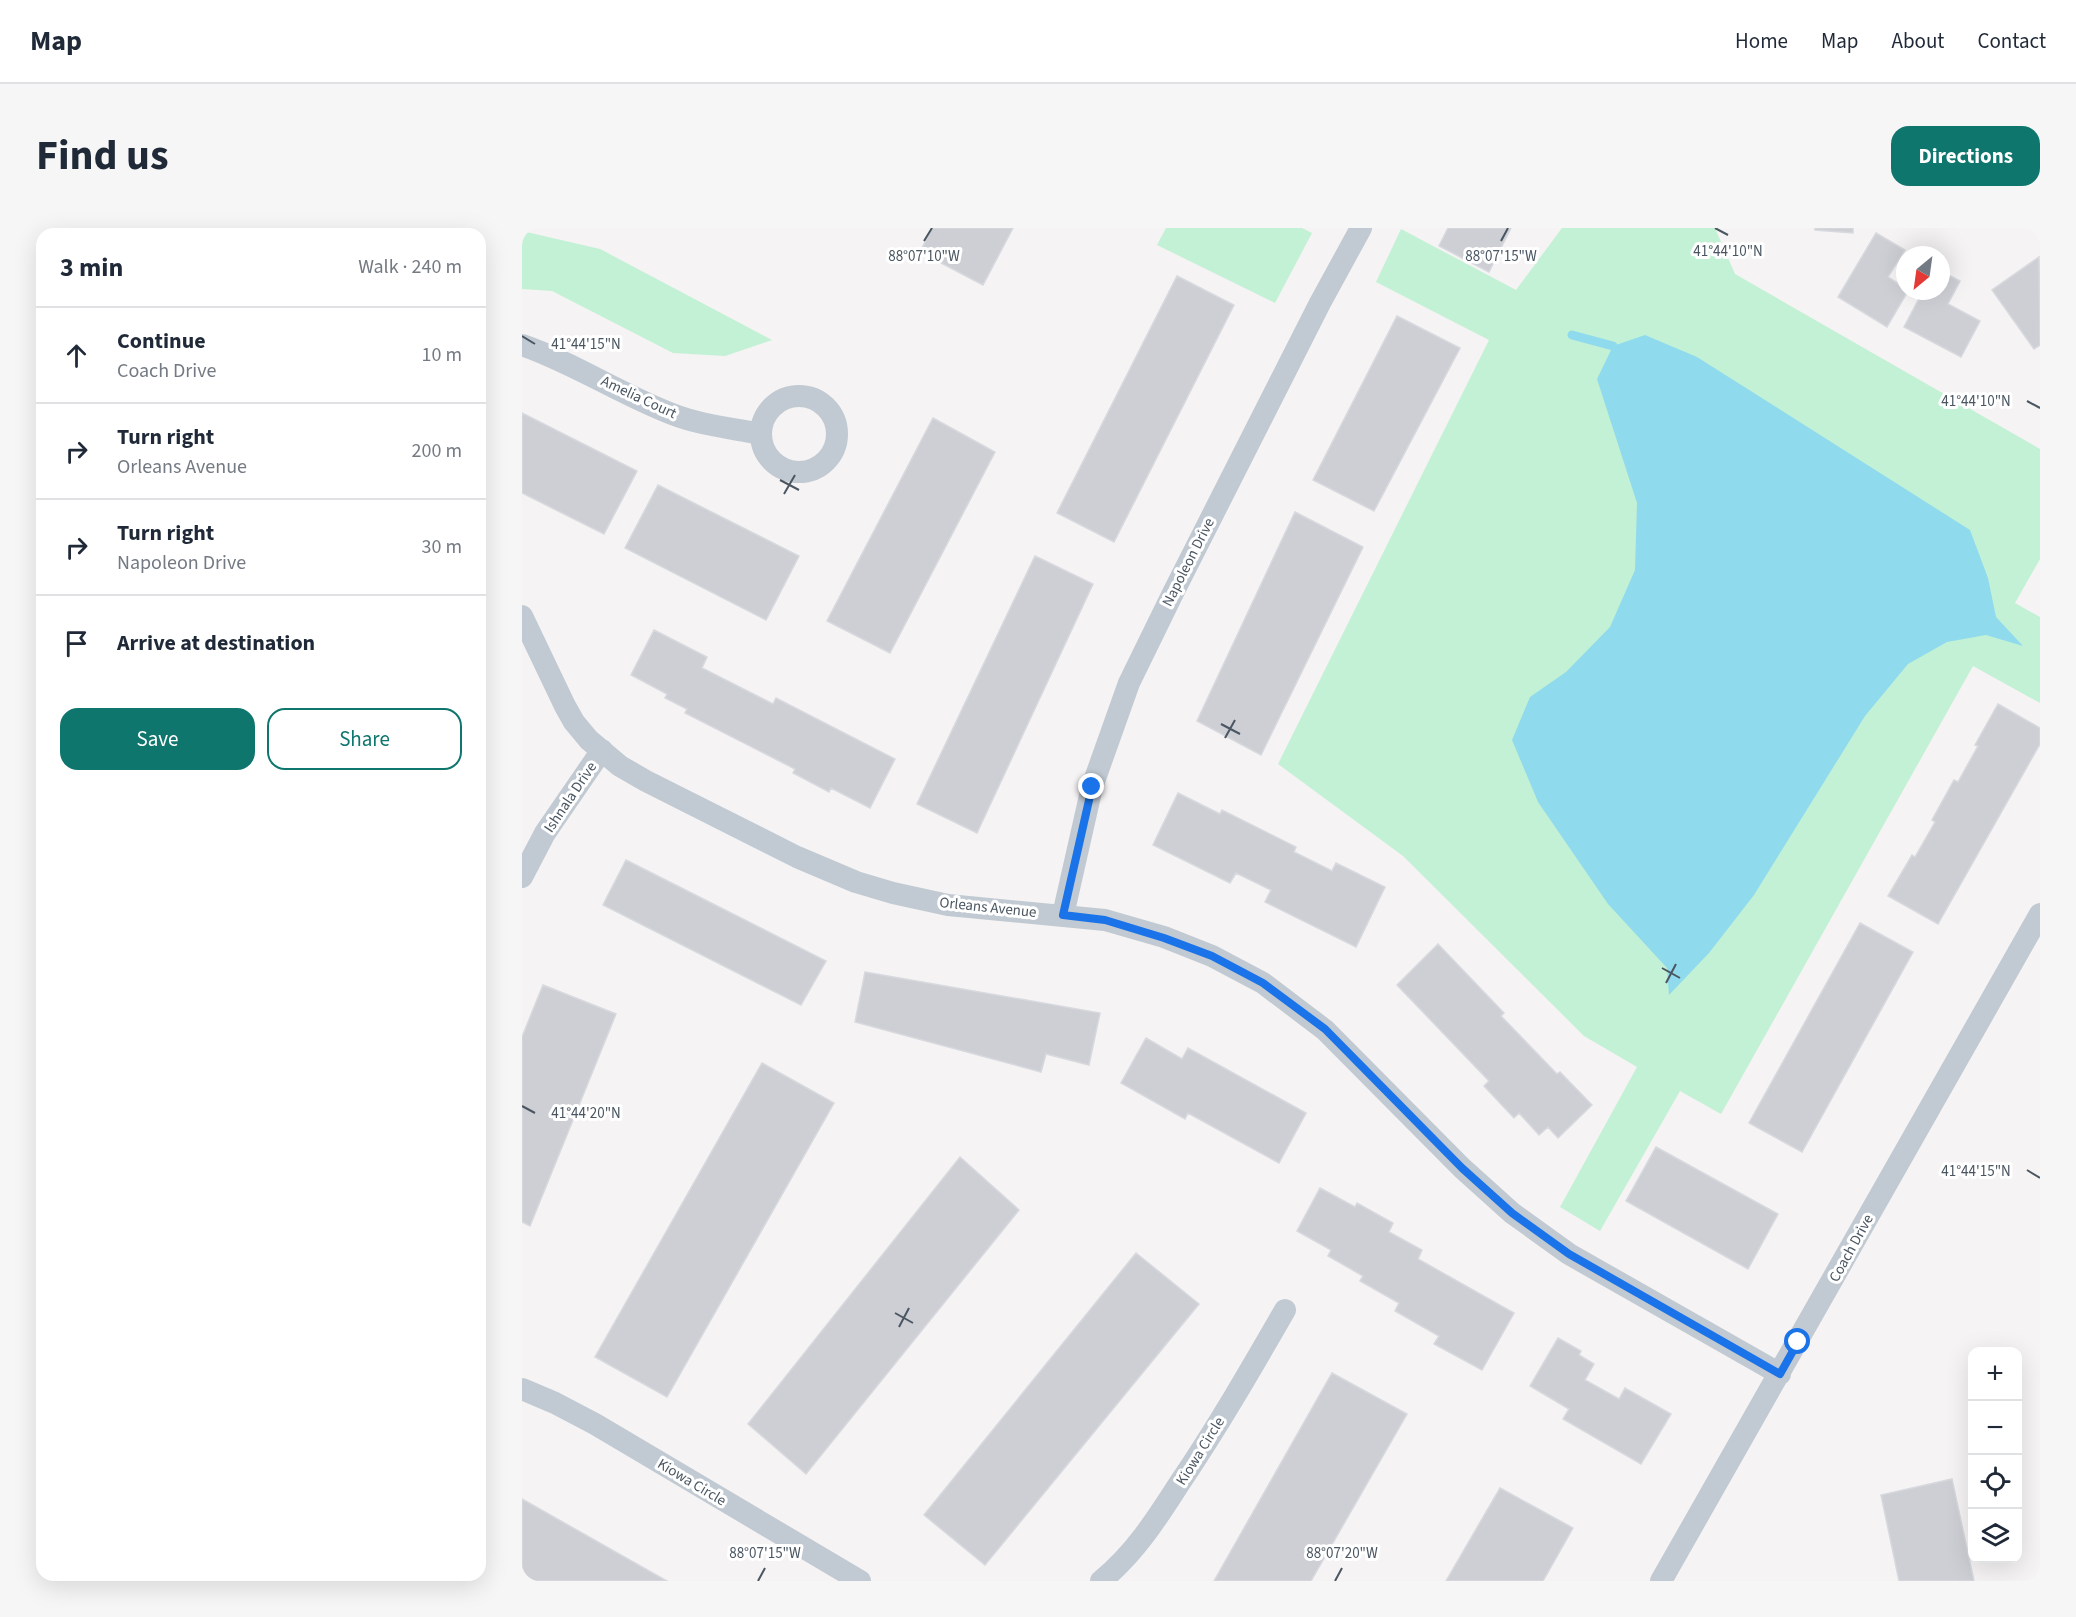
<!DOCTYPE html>
<meta charset="utf-8">
<style>
:root{--surface:#fff;--page:#f6f6f7;--text:#1f2937;--muted:#747a83;--line:#e0e1e3;--accent:#0f766e}
body{margin:0;font-family:"Source Sans 3",sans-serif;background:var(--page);color:var(--text)}
.controls{position:absolute;right:18px;bottom:18px;display:grid;overflow:hidden;border-radius:12px;box-shadow:0 6px 24px #0002}
.controls button{width:54px;height:54px;display:grid;place-items:center;padding:0;border:0;border-bottom:2px solid var(--line);background:var(--surface);color:var(--text);font:30px sans-serif}
.compass{position:absolute;left:1374px;top:18px;width:54px;height:54px;border-radius:50%;background:var(--surface);box-shadow:0 6px 24px #0002;rotate:209deg}
.stop{position:absolute;width:18px;height:18px;margin:-14px;border:4px solid #1a73e8;border-radius:50%;background:#fff}
.stop.end{background:#1a73e8;border-color:#fff;box-shadow:0 2px 6px #0008}
.list{margin:0;padding:0;list-style:none}
h2{display:flex;justify-content:space-between;align-items:center;height:78px;margin:0;padding:0 24px;font-size:26px}
h2 small{font-size:20px;font-weight:400;color:var(--muted)}
.list li{display:grid;grid-template-columns:39px 1fr auto;gap:18px;align-items:center;box-sizing:border-box;height:96px;padding:0 24px;border-top:2px solid var(--line)}
.list b{display:block;font-size:22px;white-space:nowrap}
.list p{margin:0;font-size:20px;white-space:nowrap;color:var(--muted)}
.list em{font-size:20px;font-style:normal;color:var(--muted)}
.actions{display:flex;gap:12px;padding:18px 24px}
.actions a{flex:1;padding:14px 0;border:2px solid var(--accent);border-radius:18px;text-align:center;font-size:21px;color:var(--accent)}
.actions .main{background:var(--accent);color:#fff}
.icon{flex:none;width:33px;height:33px;fill:none;stroke:currentColor;stroke-width:2;stroke-linecap:round;stroke-linejoin:round}
.map{position:relative;flex:none;width:1518px;height:1353px;overflow:hidden;border-radius:18px}
header{display:flex;align-items:center;gap:36px;box-sizing:border-box;height:84px;padding:0 30px;background:var(--surface);border-bottom:2px solid var(--line)}
header strong{font-size:28px}
nav{display:flex;gap:33px;margin-inline-start:auto;font-size:21px}
.intro{display:flex;align-items:center;justify-content:space-between;box-sizing:border-box;height:144px;padding:0 36px}
h1{margin:0;font-size:42px}
.button{padding:15px 27px;border-radius:18px;background:var(--accent);color:#fff;font-size:21px;font-weight:700}
main{display:flex;gap:36px;padding:0 36px}
aside{flex:1;background:var(--surface);border-radius:18px;box-shadow:0 6px 24px #0002}
.map>svg:first-child{display:block}
.green{fill:#c3f1d5}
.water{fill:#90daee}
.lines{fill:none;stroke-linecap:round;stroke-linejoin:round}
.stream{stroke:#90daee;stroke-width:9}
.building{fill:#cdcfd5;stroke:#d7d9de;stroke-width:1.5}
.street{stroke:#c1cad2;stroke-width:22}
.route{stroke:#1a73e8;stroke-width:8}
.ticks{fill:none;stroke:#4a5661;stroke-width:2}
.labels{text-anchor:middle;stroke-width:6;stroke-linejoin:round;paint-order:stroke}
.street-label{font-size:15px;fill:#4a5661;stroke:#fff}
.ticks-label{font-size:15px;text-anchor:middle;fill:#4a5661;stroke:#fff;stroke-width:6;stroke-linejoin:round;paint-order:stroke}
</style>
<header>
<strong>Map</strong>
<nav><a>Home</a><a>Map</a><a>About</a><a>Contact</a></nav>
</header>
<div class="intro"><h1>Find us</h1><a class="button">Directions</a></div>
<main>
<aside>
<h2>3 min<small>Walk · 240 m</small></h2>
<ul class="list">
<li><svg class="icon" aria-label="ahead" viewBox="0 0 24 24"><path d="M12 20V5M6 11l6-6 6 6"/></svg><div><b>Continue</b><p>Coach Drive</p></div><em>10 m</em></li>
<li><svg class="icon" aria-label="right" viewBox="0 0 24 24"><path d="M7 20v-9h11M14 6l5 5-5 5"/></svg><div><b>Turn right</b><p>Orleans Avenue</p></div><em>200 m</em></li>
<li><svg class="icon" aria-label="right" viewBox="0 0 24 24"><path d="M7 20v-9h11M14 6l5 5-5 5"/></svg><div><b>Turn right</b><p>Napoleon Drive</p></div><em>30 m</em></li>
<li><svg class="icon" aria-label="arrive" viewBox="0 0 24 24"><path d="M6 21V4h12l-3 4 3 4H6"/></svg><div><b>Arrive at destination</b></div></li>
</ul>
<div class="actions"><a class="main">Save</a><a>Share</a></div>
</aside>
<div class="map">
<svg width="1518" height="1353" viewBox="0 0 1518 1353">
<rect width="100%" height="100%" fill="#f5f3f3"/>
<!-- green -->
<path class="green" d="M644,0H780L790,5L753,75L635,17Z
M1040,0H1193L1213,46L1518,221V331L1493,375L1518,389V475L1451,438L1199,886L1158,863L1078,1003L1038,979L1115,839L1062,808L881,628L756,536L967,112L854,54L879,1L994,62Z
M0,3L78,21L250,112L203,128L151,125L30,63L0,61Z"/>
<!-- water -->
<path class="water" d="M1123,107L1175,129L1448,302L1466,350L1474,389L1501,418L1464,407L1425,414L1386,436L1343,488L1232,667L1187,725L1147,767L1145,740L1086,676L1016,574L990,512L1008,469L1044,444L1088,399L1113,342L1115,275L1075,151L1091,118Z"/>
<g class="lines">
<!-- stream -->
<path class="stream" d="M1050,107L1091,118"/>
</g>
<!-- building -->
<path class="building" d="M410,0H491L461,57L398,24Z
M926,0H989L967,44L917,18Z
M1293,0H1331V5L1293,2Z
M1354,5L1383,22L1366,49L1383,60V63H1386L1365,99L1316,69Z
M1517,29L1518,117L1512,121L1470,62Z
M1419,43L1438,53L1426,76L1458,93L1439,129L1382,99L1401,63H1419Z
M655,48L712,77L592,314L535,285Z
M875,88L938,120L852,283L791,252Z
M0,185L115,243L82,306L0,265Z
M411,190L473,224L368,425L305,393Z
M136,257L277,328L244,392L103,320Z
M773,284L841,319L739,527L675,493Z
M513,328L571,356L455,605L395,576Z
M132,402L185,429L180,440L251,476L254,470L373,531L348,580L309,560L307,564L271,545L273,541L163,485L165,481L143,470L145,466L109,447Z
M1476,476L1518,500V516L1416,696L1366,668L1390,627L1393,629L1413,594L1410,592L1432,552L1436,554L1456,518L1453,517Z
M656,565L698,586L700,582L774,619L772,624L810,643L814,635L863,659L834,719L743,674L749,662L714,645L708,655L631,617Z
M104,632L304,733L279,777L81,677Z
M1338,695L1391,724L1280,924L1227,895Z
M916,716L982,785L979,788L1035,846L1038,844L1070,877L1036,910L1026,899L1017,907L997,885L992,890L962,858L967,853L875,757Z
M343,744L578,785L567,837L524,826L519,844L333,794Z
M21,757L94,786L8,998L0,994V809Z
M624,810L660,831L666,820L784,885L757,935L666,885L663,891L599,855Z
M240,835L312,875L145,1169L73,1129Z
M1134,919L1256,986L1226,1041L1104,973Z
M438,929L497,982L284,1246L226,1196Z
M798,960L833,979L835,975L871,995L867,1004L900,1022L896,1031L992,1085L960,1142L912,1116L917,1108L873,1083L877,1075L838,1053L841,1048L806,1028L809,1022L775,1003Z
M614,1025L677,1076L463,1337L402,1287Z
M1036,1110L1059,1123L1057,1127L1072,1136L1063,1152L1097,1171L1103,1160L1149,1186L1119,1236L1041,1191L1047,1181L1008,1158Z
M810,1145L885,1186L789,1353H692Z
M1430,1251L1452,1353H1377L1359,1267Z
M978,1260L1051,1300L1021,1353H924Z
M0,1271L145,1353H0Z"/>
<g class="lines">
<!-- street -->
<path class="street" d="M0,117C52,135 98,166 150,186C178,197 209,200 239,206
M239 206a38 38 0 1 1 76 0a38 38 0 1 1-76 0Z
M0,388L43,478L52,494L67,512L98,538L124,553L275,629L334,654L371,665L426,677L583,692L642,709L690,728L741,755L803,802L940,940L990,985L1047,1026L1258,1146
M0,649L23,605L80,522
M541,687L570,559L607,455L651,365L798,75L839,0
M0,1161L33,1175L73,1196L338,1353
M579,1353C612,1326 634,1292 657,1256C695,1200 729,1141 763,1082
M1139,1353L1518,686"/>
</g>
<g class="lines">
<!-- route -->
<path class="route" d="M570,559L541,687L583,692L642,710L690,728L741,755L803,801L940,940L990,985L1047,1026L1258,1146L1276,1114"/>
</g>
<!-- ticks -->
<path class="ticks" d="M1193,0L1206,7M402,13L410,0M979,13L986,0M0,108L13,116M1505,173L1518,180M258,252L277,262M262,266L273,247M699,496L718,506M703,510L713,492M1140,740L1158,750M1144,755L1154,736M0,878L13,885M1505,942L1518,950M373,1085L391,1095M377,1099L387,1080M236,1353L243,1340M813,1353L820,1340"/>
<g class="labels">
<!-- street labels -->
<g class="street-label">
<text transform="translate(117 169) rotate(25)" y="5">Amelia Court</text>
<text transform="translate(666 334) rotate(-63)" y="5">Napoleon Drive</text>
<text transform="translate(48 569) rotate(-56)" y="5">Ishnala Drive</text>
<text transform="translate(466 679) rotate(6)" y="5">Orleans Avenue</text>
<text transform="translate(1329 1020) rotate(-61)" y="5">Coach Drive</text>
<text transform="translate(678 1223) rotate(-58)" y="5">Kiowa Circle</text>
<text transform="translate(170 1254) rotate(31)" y="5">Kiowa Circle</text>
</g>
</g>
<g class="ticks-label">
<text x="1206" y="28">41°44'10"N</text>
<text x="402" y="33">88°07'10"W</text>
<text x="979" y="33">88°07'15"W</text>
<text x="64" y="121">41°44'15"N</text>
<text x="1454" y="178">41°44'10"N</text>
<text x="64" y="890">41°44'20"N</text>
<text x="1454" y="948">41°44'15"N</text>
<text x="243" y="1330">88°07'15"W</text>
<text x="820" y="1330">88°07'20"W</text>
</g>
</svg>
<div class="controls">
<button>+</button>
<button>−</button>
<button><svg class="icon" aria-label="locate" viewBox="0 0 24 24"><circle cx="12" cy="12" r="6"/><path d="M12 2v4M12 18v4M2 12h4M18 12h4"/></svg></button>
<button><svg class="icon" aria-label="layers" viewBox="0 0 24 24"><path d="M12 4l9 5-9 5-9-5zM3 14l9 5 9-5"/></svg></button>
</div>
<svg class="compass" viewBox="-18 -18 36 36"><path d="M0-13l5 13h-10z" fill="#e53935"/><path d="M0 13l5-13h-10z" fill="#747a83"/></svg>
<div class="stop" style="left:1276px;top:1114px"></div>
<div class="stop end" style="left:570px;top:559px"></div>
</div>
</main>
